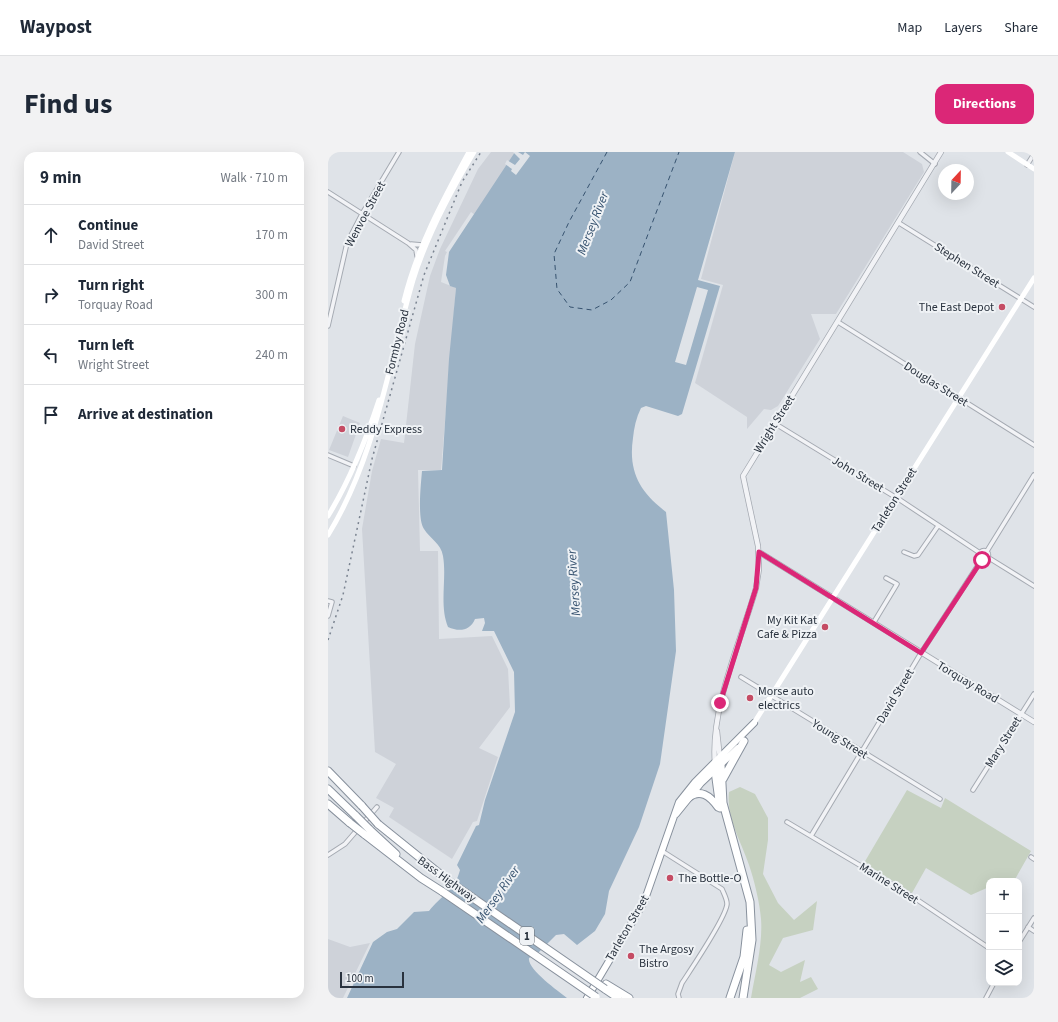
<!DOCTYPE html>
<meta charset="utf-8">
<style>
:root{--surface:#fff;--page:#f2f2f3;--text:#1f2937;--muted:#747a83;--line:#e0e1e3;--accent:#db2777}
body{margin:0;font-family:"Source Sans 3",sans-serif;background:var(--page);color:var(--text)}
.controls{position:absolute;right:12px;bottom:12px;display:grid;overflow:hidden;border-radius:8px;box-shadow:0 4px 16px #0002}
.controls button{width:36px;height:36px;display:grid;place-items:center;padding:0;border:0;border-bottom:1px solid var(--line);background:var(--surface);color:var(--text);font:20px sans-serif}
.compass{position:absolute;left:610px;top:12px;width:36px;height:36px;border-radius:50%;background:var(--surface);box-shadow:0 4px 16px #0002;rotate:22deg}
.scale{position:absolute;left:12px;bottom:10px;width:64px;box-sizing:border-box;padding-left:4px;border:2px solid #29323e;border-top:0;font-size:11px;line-height:14px;white-space:nowrap;color:#29323e;-webkit-text-stroke:3px #eff2f5;paint-order:stroke}
.stop{position:absolute;width:12px;height:12px;margin:-9px;border:3px solid #db2777;border-radius:50%;background:#fff}
.stop.end{background:#db2777;border-color:#fff;box-shadow:0 1px 4px #0008}
.list{margin:0;padding:0;list-style:none}
h2{display:flex;justify-content:space-between;align-items:center;height:52px;margin:0;padding:0 16px;font-size:17px}
h2 small{font-size:13px;font-weight:400;color:var(--muted)}
.list li{display:grid;grid-template-columns:26px 1fr auto;gap:12px;align-items:center;box-sizing:border-box;height:60px;padding:0 16px;border-top:1px solid var(--line)}
.list b{display:block;font-size:15px;white-space:nowrap}
.list p{margin:0;font-size:13px;white-space:nowrap;color:var(--muted)}
.list em{font-size:13px;font-style:normal;color:var(--muted)}
.icon{flex:none;width:22px;height:22px;fill:none;stroke:currentColor;stroke-width:2;stroke-linecap:round;stroke-linejoin:round}
.map{position:relative;flex:none;width:706px;height:846px;overflow:hidden;border-radius:12px}
header{display:flex;align-items:center;gap:24px;box-sizing:border-box;height:56px;padding:0 20px;background:var(--surface);border-bottom:1px solid var(--line)}
header strong{font-size:19px}
nav{display:flex;gap:22px;margin-inline-start:auto;font-size:14px}
.intro{display:flex;align-items:center;justify-content:space-between;box-sizing:border-box;height:96px;padding:0 24px}
h1{margin:0;font-size:28px}
.button{padding:10px 18px;border-radius:12px;background:var(--accent);color:#fff;font-size:14px;font-weight:700}
main{display:flex;gap:24px;padding:0 24px}
aside{flex:1;background:var(--surface);border-radius:12px;box-shadow:0 4px 16px #0002}
.map>svg:first-child{display:block}
.built{fill:#ced2d9}
.green{fill:#c6d1c1}
.water{fill:#9cb2c5}
.pier{fill:#dfe3e8}
.lines{fill:none;stroke-linecap:round;stroke-linejoin:round}
.ferry{stroke:#36526f;stroke-width:1;stroke-dasharray:5 4;stroke-linecap:butt}
.minor-casing{stroke:#a5aab2;stroke-width:5.5}
.tertiary-casing{stroke:#a5aab2;stroke-width:6}
.trunk-casing{stroke:#88919d;stroke-width:8}
.motorway-casing{stroke:#88919d;stroke-width:9}
.minor{stroke:#f2f3f6;stroke-width:3.5}
.tertiary{stroke:#f2f3f6;stroke-width:4.5}
.secondary{stroke:#fff;stroke-width:5}
.trunk{stroke:#fff;stroke-width:6}
.motorway{stroke:#fff;stroke-width:7}
.rail{stroke:#7a8390;stroke-width:1.5;stroke-dasharray:2 4;stroke-linecap:butt}
.motorway-bridge-casing{stroke:#88919d;stroke-width:9;stroke-linecap:butt}
.motorway-bridge{stroke:#fff;stroke-width:7}
.route{stroke:#db2777;stroke-width:5}
.poi-dot{fill:#c54c64;stroke:#eff2f5;stroke-width:1.5}
.labels{text-anchor:middle;stroke-width:4;stroke-linejoin:round;paint-order:stroke}
.shield{fill:#eff2f5;stroke:#646c75;stroke-width:1}
.shield-label{font-size:11px;font-weight:bold;fill:#29323e}
.street-label{font-size:12px;fill:#29323e;stroke:#eff2f5}
.poi-label{font-size:12px;fill:#29323e;stroke:#eff2f5;text-anchor:start}
.water-label{font-size:13px;font-style:italic;fill:#36526f;stroke:#eff2f5}
</style>
<header>
<strong>Waypost</strong>
<nav><a>Map</a><a>Layers</a><a>Share</a></nav>
</header>
<div class="intro"><h1>Find us</h1><a class="button">Directions</a></div>
<main>
<aside>
<h2>9 min<small>Walk · 710 m</small></h2>
<ul class="list">
<li><svg class="icon" aria-label="ahead" viewBox="0 0 24 24"><path d="M12 20V5M6 11l6-6 6 6"/></svg><div><b>Continue</b><p>David Street</p></div><em>170 m</em></li>
<li><svg class="icon" aria-label="right" viewBox="0 0 24 24"><path d="M7 20v-9h11M14 6l5 5-5 5"/></svg><div><b>Turn right</b><p>Torquay Road</p></div><em>300 m</em></li>
<li><svg class="icon" aria-label="left" viewBox="0 0 24 24"><path d="M17 20v-9H6M10 6l-5 5 5 5"/></svg><div><b>Turn left</b><p>Wright Street</p></div><em>240 m</em></li>
<li><svg class="icon" aria-label="arrive" viewBox="0 0 24 24"><path d="M6 21V4h12l-3 4 3 4H6"/></svg><div><b>Arrive at destination</b></div></li>
</ul>
</aside>
<div class="map">
<svg width="706" height="846" viewBox="0 0 706 846">
<rect width="100%" height="100%" fill="#dfe3e8"/>
<!-- built -->
<path class="built" d="M163,0H205L147,63L143,60L117,99L119,100L117,104L113,130L128,136L113,318H90L92,399H110L111,487L164,484L180,517L182,555L151,596L170,605L149,669L145,670L124,707L61,665L66,656L48,646L68,612L47,600L34,377L44,319L53,287L76,291L87,192L102,124L112,97L150,17Z
M407,0H575L594,12L596,20L508,162H483L492,187L450,254L443,258L436,257L419,277V265L367,231L395,133L373,127Z
M15,264L32,271L20,305L1,298Z
M0,787L22,795L42,791L15,846H0Z"/>
<!-- green -->
<path class="green" d="M412,635L427,642L440,666V688L435,722L450,751L466,768L489,749L485,778L455,786L441,813L453,820L477,808L472,830L483,825L490,837L472,846H423C427,822 435,792 433,767C432,752 426,727 421,713C413,689 398,666 401,640Z
M579,638L613,656L617,646L703,699L686,729H661V735L643,743L598,716L584,741L536,711Z"/>
<!-- water -->
<path class="water" d="M187,0H407L370,128L392,134L354,262L350,264L318,254L313,256C308,266 306,276 305,286C300,320 312,340 338,360L346,438L348,499L332,612L311,675L281,739L277,762L267,779L249,793L236,782L228,783L211,800L201,806C199,817 230,839 239,846H19L45,790L59,780L69,777L86,760L101,759C113,744 127,738 132,718L129,713L148,674L151,673L157,648L187,560L186,520L166,479H154L157,471L156,466L147,467C142,479 131,480 120,475C111,453 119,427 115,404C113,391 102,387 96,377C89,367 93,331 94,319L114,318L121,207L128,136L122,134L118,123L121,100Z"/>
<!-- pier -->
<path class="pier" d="M185,0H190L195,3L197,0L202,4L188,23L183,19L184,17L177,12L179,8L187,13L192,7Z
M369,135L380,138L358,213L347,210Z"/>
<g class="lines">
<!-- ferry -->
<path class="ferry" d="M279,0L241,70L226,102L229,137L242,155L264,158L283,148L302,130L351,0"/>
<defs>
<path id="minor" d="M592,0L607,12
M699,13L706,2
M0,40L80,91L88,98L89,104
M571,71L706,155
M83,92L94,93
M510,170L706,293
M0,174L19,91L34,62L71,0
M446,271L572,348L652,401
M0,303L26,314
M651.5 403a4.5 4.5 0 1 1 9 0a4.5 4.5 0 1 1-9 0Z
M659,399L706,323
M576,400L586,404L590,403L610,374
M661,406L706,434
M0,449L4,450L0,464
M546,470L569,432L558,426
M413,525L612,647
M645,638L706,542
M459,670L582,743L661,796
M483,684L593,501L654,407
M334,699L394,737C396,742 399,747 399,752C398,766 363,817 354,831L350,842L351,846
M0,703L17,692L49,655
M703,705L706,707
M700,775L706,779
M691,790L706,766
M658,846L666,831"/>
<path id="tertiary" d="M431,400L706,570
M389,579L392,607
M387,612C382,556 413,489 428,436L431,417L430,394L415,324L613,0"/>
<path id="trunk" d="M348,662L373,631L410,596
M259,846L316,750L351,650L367,630L426,571"/>
<path id="motorway" d="M393,613L395,651L422,750L424,788L415,846
M0,619L34,654
M387,619L392,656
M395,627L416,589
M0,637L28,664
M360,646C372,636 382,644 390,655
M0,652L22,671
M50,672L122,730
M41,677L68,702
M36,682L93,726L115,740
M278,832L301,846
M277,837L290,846
M402,846L416,805L419,778"/>
</defs>
<!-- minor casing -->
<use href="#minor" class="minor-casing"/>
<!-- tertiary casing -->
<use href="#tertiary" class="tertiary-casing"/>
<!-- trunk casing -->
<use href="#trunk" class="trunk-casing"/>
<!-- motorway casing -->
<use href="#motorway" class="motorway-casing"/>
<!-- minor -->
<use href="#minor" class="minor"/>
<!-- tertiary -->
<use href="#tertiary" class="tertiary"/>
<!-- secondary -->
<path class="secondary" d="M680,0L706,17
M76,149C89,96 115,48 141,0
M0,364C22,328 38,288 51,248
M0,383C48,305 60,214 85,128C99,83 122,40 146,0
M426,571L706,126"/>
<!-- trunk -->
<use href="#trunk" class="trunk"/>
<!-- motorway -->
<use href="#motorway" class="motorway"/>
<!-- rail -->
<path class="rail" d="M0,488L15,443L44,307L96,123L134,30L153,0"/>
<defs>
<path id="motorway-bridge" d="M34,654L50,672
M28,664L41,677
M22,671L36,682
M122,730L277,837
M115,740L268,845"/>
</defs>
<!-- motorway-bridge casing -->
<use href="#motorway-bridge" class="motorway-bridge-casing"/>
<!-- motorway-bridge -->
<use href="#motorway-bridge" class="motorway-bridge"/>
</g>
<g class="lines">
<!-- route -->
<path class="route" d="M392,551L428,436L431,400L593,501L654,408"/>
</g>
<!-- markers -->
<g class="poi-dot">
<circle cx="674" cy="155" r="4"/>
<circle cx="14" cy="277" r="4"/>
<circle cx="497" cy="475" r="4"/>
<circle cx="422" cy="546" r="4"/>
<circle cx="342" cy="726" r="4"/>
<circle cx="303" cy="804" r="4"/>
</g>
<g class="labels">
<!-- shield labels -->
<rect class="shield" x="192" y="775" width="14" height="18" rx="3"/>
<g class="shield-label">
<text x="199" y="788">1</text>
</g>
<!-- street labels -->
<g class="street-label">
<text transform="translate(37 62) rotate(-62)" y="4">Wenvoe Street</text>
<text transform="translate(639 113) rotate(32)" y="4">Stephen Street</text>
<text transform="translate(69 190) rotate(-76)" y="4">Formby Road</text>
<text transform="translate(608 232) rotate(32)" y="4">Douglas Street</text>
<text transform="translate(446 272) rotate(-58)" y="4">Wright Street</text>
<text transform="translate(530 322) rotate(31)" y="4">John Street</text>
<text transform="translate(566 348) rotate(-58)" y="4">Tarleton Street</text>
<text transform="translate(640 530) rotate(31)" y="4">Torquay Road</text>
<text transform="translate(567 544) rotate(-59)" y="4">David Street</text>
<text transform="translate(512 587) rotate(32)" y="4">Young Street</text>
<text transform="translate(675 590) rotate(-58)" y="4">Mary Street</text>
<text transform="translate(119 727) rotate(36)" y="4">Bass Highway</text>
<text transform="translate(561 731) rotate(32)" y="4">Marine Street</text>
<text transform="translate(299 776) rotate(-60)" y="4">Tarleton Street</text>
</g>
<!-- poi labels -->
<g class="poi-label">
<text x="666" y="159" text-anchor="end">The East Depot</text>
<text x="22" y="281">Reddy Express</text>
<text x="489" y="472" text-anchor="end">My Kit Kat<tspan x="489" dy="14">Cafe &amp; Pizza</tspan></text>
<text x="430" y="543">Morse auto<tspan x="430" dy="14">electrics</tspan></text>
<text x="350" y="730">The Bottle-O</text>
<text x="311" y="801">The Argosy<tspan x="311" dy="14">Bistro</tspan></text>
</g>
<!-- water labels -->
<g class="water-label">
<text transform="translate(264 71) rotate(-69)" y="5">Mersey River</text>
<text transform="translate(245 431) rotate(-94)" y="5">Mersey River</text>
<text transform="translate(169 742) rotate(-55)" y="5">Mersey River</text>
</g>
</g>
</svg>
<div class="controls">
<button>+</button>
<button>−</button>
<button><svg class="icon" aria-label="layers" viewBox="0 0 24 24"><path d="M12 4l9 5-9 5-9-5zM3 14l9 5 9-5"/></svg></button>
</div>
<svg class="compass" viewBox="-18 -18 36 36"><path d="M0-13l5 13h-10z" fill="#e53935"/><path d="M0 13l5-13h-10z" fill="#747a83"/></svg>
<div class="scale">100 m</div>
<div class="stop" style="left:654px;top:408px"></div>
<div class="stop end" style="left:392px;top:551px"></div>
</div>
</main>
